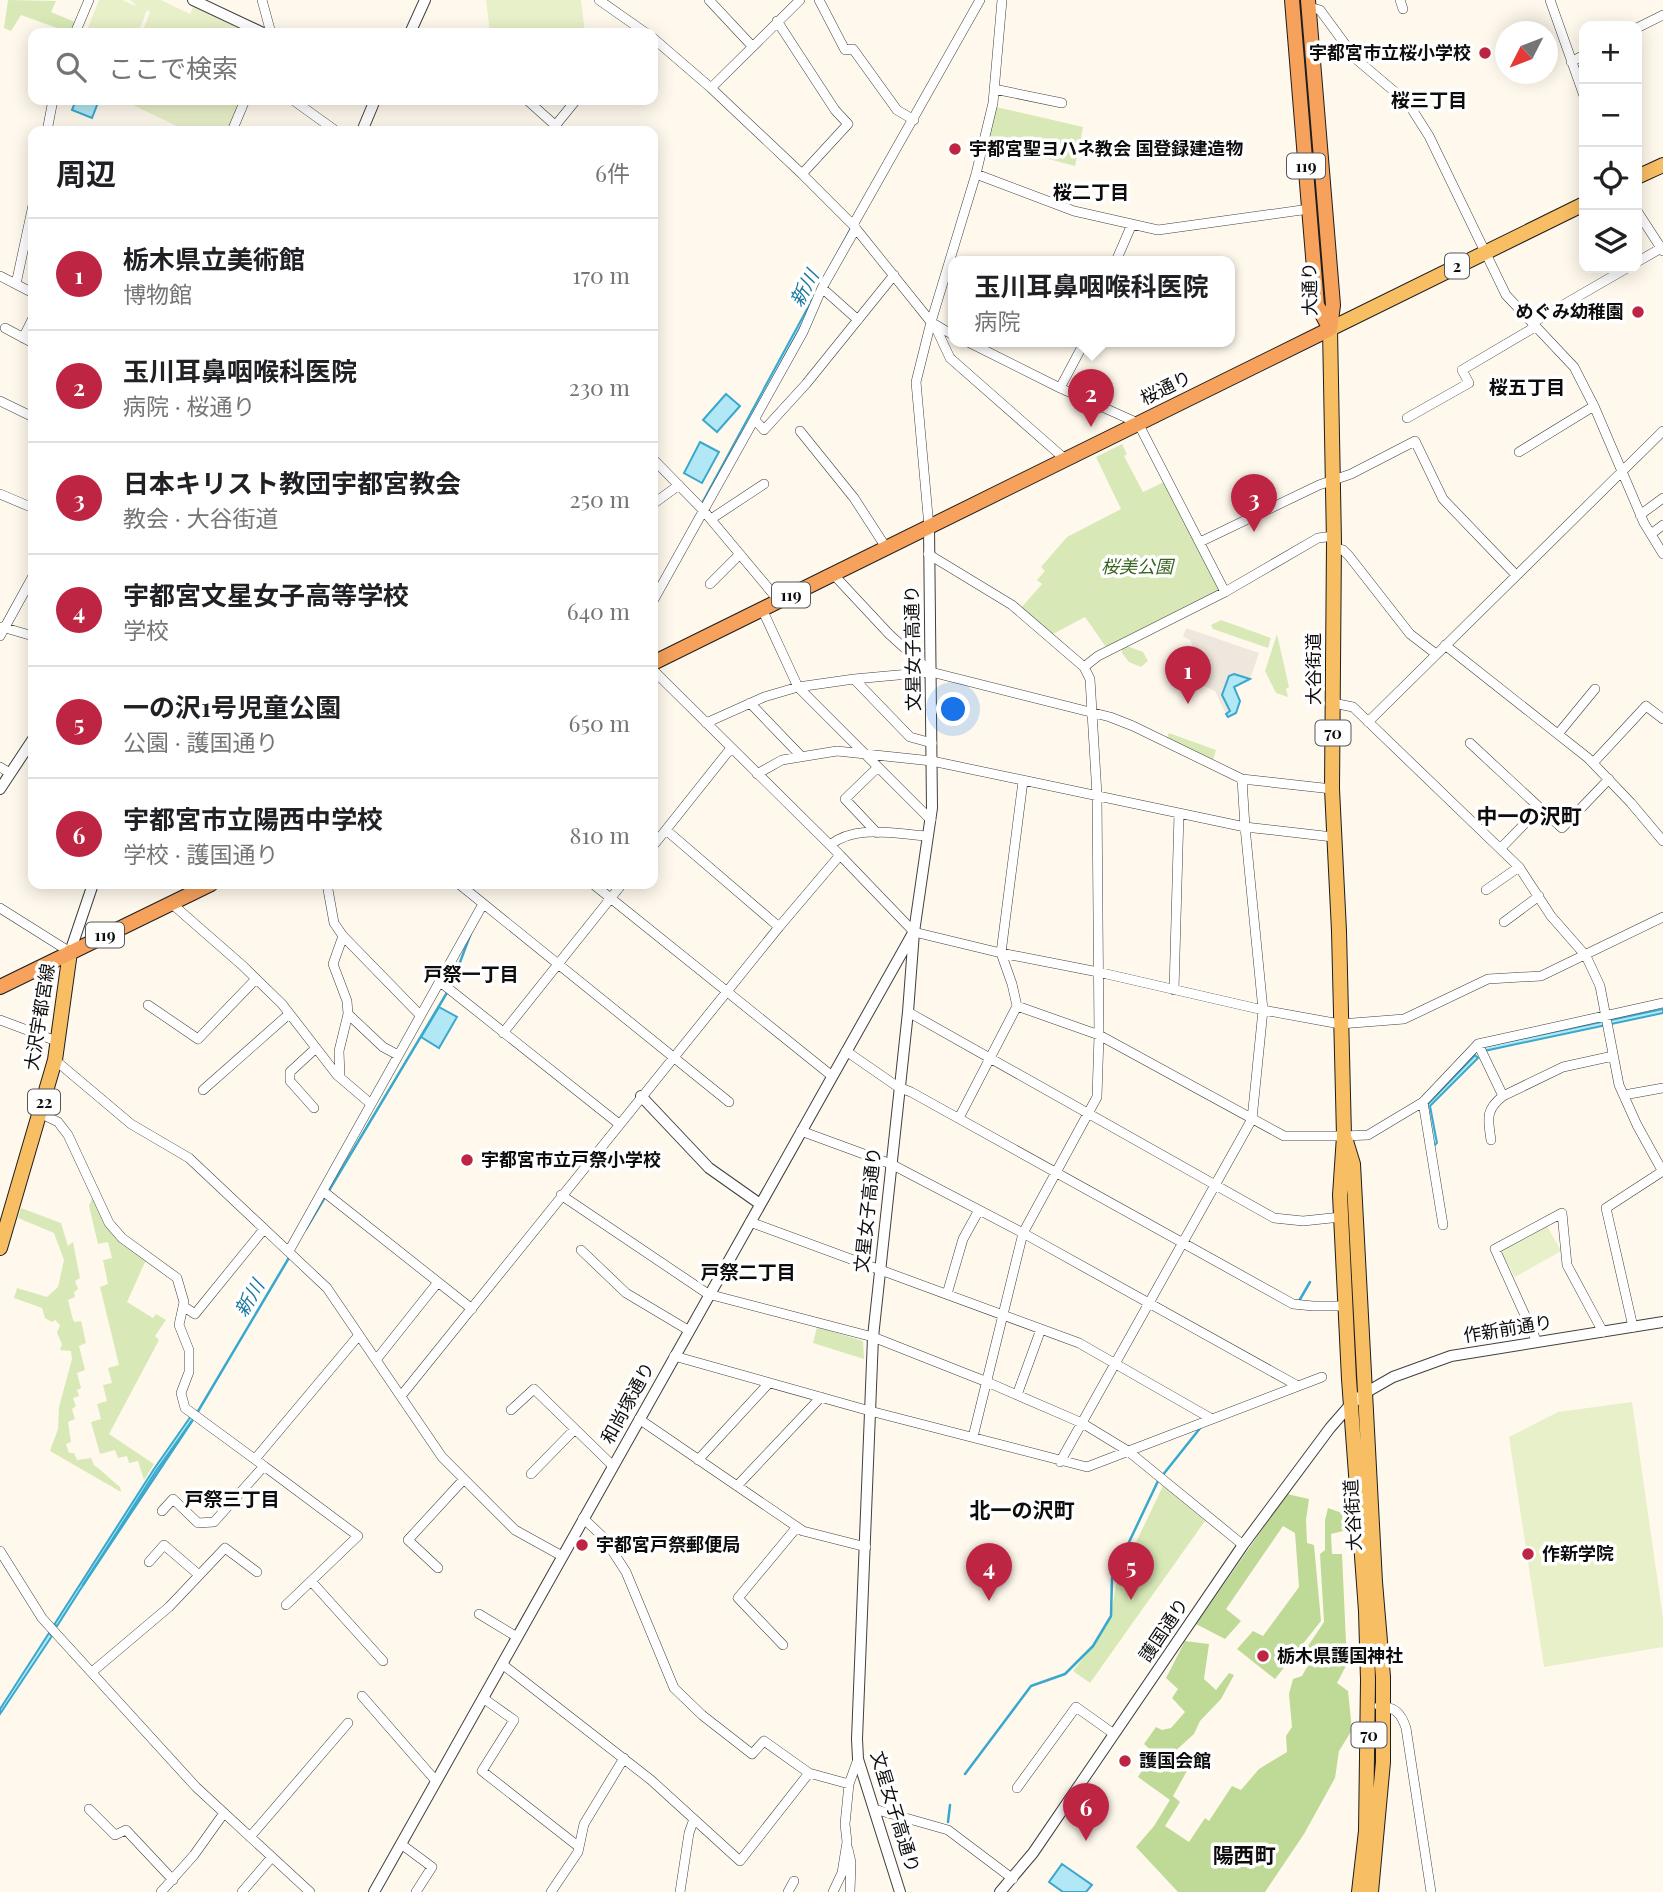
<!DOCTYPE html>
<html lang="ja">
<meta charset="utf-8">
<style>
:root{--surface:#fff;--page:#f2f2f2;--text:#202124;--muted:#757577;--line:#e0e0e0;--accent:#bd2543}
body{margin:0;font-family:"Playfair Display","Noto Sans JP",serif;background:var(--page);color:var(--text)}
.controls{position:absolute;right:21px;top:21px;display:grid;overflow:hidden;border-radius:14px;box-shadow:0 4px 18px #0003}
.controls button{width:63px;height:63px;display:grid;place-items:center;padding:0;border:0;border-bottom:2px solid var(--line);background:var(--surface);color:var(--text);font:35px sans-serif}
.compass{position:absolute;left:1495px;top:21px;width:63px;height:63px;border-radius:50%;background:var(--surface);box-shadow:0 4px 18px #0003;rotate:228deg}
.you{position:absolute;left:954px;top:710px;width:24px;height:24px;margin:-18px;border:5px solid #fff;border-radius:50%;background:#1a73e8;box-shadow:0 0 0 10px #1a73e833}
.badge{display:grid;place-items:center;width:46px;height:46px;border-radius:50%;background:var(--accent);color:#fff;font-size:23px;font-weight:700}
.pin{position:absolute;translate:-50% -58px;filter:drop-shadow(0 2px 4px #0008)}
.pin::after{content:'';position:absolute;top:37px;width:24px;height:21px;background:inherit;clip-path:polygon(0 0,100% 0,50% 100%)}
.popup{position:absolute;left:948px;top:256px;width:287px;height:91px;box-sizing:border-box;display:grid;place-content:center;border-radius:14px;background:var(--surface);filter:drop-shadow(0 2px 5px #0005);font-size:23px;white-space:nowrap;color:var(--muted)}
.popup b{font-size:26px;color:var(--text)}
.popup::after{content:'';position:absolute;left:50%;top:100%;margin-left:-14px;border:14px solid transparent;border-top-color:var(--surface)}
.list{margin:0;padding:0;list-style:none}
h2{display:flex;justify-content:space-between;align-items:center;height:91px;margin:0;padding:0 28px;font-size:30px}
h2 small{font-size:23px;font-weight:400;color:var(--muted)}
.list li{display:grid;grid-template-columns:46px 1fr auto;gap:21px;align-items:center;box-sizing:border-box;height:112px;padding:0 28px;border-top:2px solid var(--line)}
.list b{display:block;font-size:26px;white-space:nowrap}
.list p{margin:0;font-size:23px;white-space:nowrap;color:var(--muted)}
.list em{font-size:23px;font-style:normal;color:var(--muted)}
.icon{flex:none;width:38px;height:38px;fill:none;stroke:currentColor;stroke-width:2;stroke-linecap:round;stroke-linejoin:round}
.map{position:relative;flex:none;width:1663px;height:1892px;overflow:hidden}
.search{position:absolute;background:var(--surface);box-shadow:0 4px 18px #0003;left:28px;top:28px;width:630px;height:77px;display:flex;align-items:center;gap:18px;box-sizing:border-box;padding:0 24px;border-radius:14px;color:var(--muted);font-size:26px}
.panel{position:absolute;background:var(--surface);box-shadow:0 4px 18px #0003;left:28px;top:126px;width:630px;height:763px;border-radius:14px}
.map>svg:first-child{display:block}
.green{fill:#d8e9b7}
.forest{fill:#bfda96}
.pitch{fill:#e8f0c9}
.plaza{fill:#eee7dd}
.water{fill:#b2e7f6;stroke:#39a8cd;stroke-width:2}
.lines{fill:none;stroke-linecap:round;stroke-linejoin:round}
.stream{stroke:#39a8cd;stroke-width:2.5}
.minor-casing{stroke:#404040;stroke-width:10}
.tertiary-casing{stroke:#404040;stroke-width:12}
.primary-casing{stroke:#1e1e1e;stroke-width:16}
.trunk-casing{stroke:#1e1e1e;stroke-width:16}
.minor{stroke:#fff;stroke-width:9}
.tertiary{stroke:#fff;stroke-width:10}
.primary{stroke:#f8be64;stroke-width:14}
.trunk{stroke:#f6a25d;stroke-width:14}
.poi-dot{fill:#bd2543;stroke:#fff;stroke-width:2.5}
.labels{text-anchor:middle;stroke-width:7;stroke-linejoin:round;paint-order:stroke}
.shield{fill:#fff;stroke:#565656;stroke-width:2}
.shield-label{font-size:16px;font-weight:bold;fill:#0d0d0d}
.poi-label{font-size:18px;font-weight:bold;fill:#0d0d0d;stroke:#fff;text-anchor:start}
.street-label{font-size:18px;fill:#0d0d0d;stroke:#fff}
.park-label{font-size:18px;font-style:italic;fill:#37641d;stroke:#fff}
.neighbourhood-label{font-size:19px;font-weight:bold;fill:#0d0d0d;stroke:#fff}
.water-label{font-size:19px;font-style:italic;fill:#17779e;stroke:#fff}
.quarter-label{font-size:21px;font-weight:bold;fill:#0d0d0d;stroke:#fff}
</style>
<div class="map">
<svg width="1663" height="1892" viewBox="0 0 1663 1892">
<rect width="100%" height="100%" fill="#fff9ed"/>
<!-- green -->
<path class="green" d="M8,0L56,1L51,12L75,22L71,33L21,15L11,31L4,28Z
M996,107L1083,127L1075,166L988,143Z
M1122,444L1127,454L1124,456L1143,492L1166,481L1219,587L1217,592L1106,647L1085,617L1053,634L1021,608L1042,584L1037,580L1045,571L1041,567L1067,537L1121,509L1096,457Z
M1221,620L1271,638L1268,648L1213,629L1211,625Z
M1277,634L1289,687L1286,689L1288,697L1276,693L1265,671Z
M1127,646L1143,652L1148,661L1141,667L1129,662L1122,653V647Z
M1169,733L1216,750L1213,760L1167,738Z
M93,1196L101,1213L146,1260L127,1302L153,1318L156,1314L166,1320L155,1336L159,1340L109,1434L154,1464L144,1480L138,1461L129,1463L127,1456L118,1458L115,1450L100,1454L91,1422L101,1419L97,1404L107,1401L103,1385L112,1383L108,1368L119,1365L100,1287L108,1284L103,1260L112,1258L108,1242L98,1244L89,1206Z
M21,1208L61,1223L68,1246L73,1242L80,1278L75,1281L78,1289L74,1292L75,1297L68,1300L73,1320L75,1322L81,1321L86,1343L79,1346L85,1370L77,1373L81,1388L77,1390L79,1396L73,1398L76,1406L72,1409L75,1419L68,1422L71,1442L66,1444L69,1453H74L77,1460L91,1458L94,1465C104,1472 111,1480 120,1487L121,1492L50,1451L58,1429L59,1407L72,1359L71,1351L60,1350L62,1344L57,1333L60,1325L55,1320L52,1322L45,1318L42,1308L14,1298L17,1288L47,1297L58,1287L64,1260L54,1233L18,1218Z
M817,1327L863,1341L864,1359L813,1343Z
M1163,1486L1205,1521L1090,1683L1073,1671L1093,1646L1111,1616L1116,1584Z"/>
<!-- forest -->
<path class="forest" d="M1287,1494L1309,1499L1306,1520L1307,1543L1314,1545L1321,1621L1275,1679L1237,1649L1253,1631L1263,1636L1299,1587L1295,1533L1283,1526L1226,1609L1241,1621L1225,1639L1196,1624Z
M1328,1508L1342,1513L1343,1531L1331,1534L1332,1554H1342L1347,1664L1337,1683L1348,1691L1352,1730L1339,1751L1335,1778L1304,1834L1265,1892H1178L1136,1847L1154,1826L1170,1800L1138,1777L1153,1752L1144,1744L1156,1727L1162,1730L1171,1728L1185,1712L1172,1698L1178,1689L1166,1678L1185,1641L1209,1644L1204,1679L1216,1690L1229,1673L1234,1675L1221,1699L1200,1721L1194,1734L1173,1753L1186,1761L1188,1769L1173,1796L1180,1802L1165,1826L1189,1842L1205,1818L1209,1821L1232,1786L1241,1790L1259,1769L1287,1752L1286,1736L1292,1727L1289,1694L1293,1679L1302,1676L1308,1665L1306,1649L1324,1622L1320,1554L1325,1550V1520Z"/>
<!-- pitch -->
<path class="pitch" d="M99,0H122L138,7L130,0H161L190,14L193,7L247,31L246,33H142L150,12L147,10L138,33H86Z
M486,0H581L585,33H490Z
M133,100H241L228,131H187L131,104Z
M1546,1224L1561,1251L1515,1277L1500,1250Z
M1632,1402L1663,1618V1647L1544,1667L1509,1437L1558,1412Z"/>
<!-- plaza -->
<path class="plaza" d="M1186,628L1259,653L1250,679L1234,674L1230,712L1226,714L1215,691L1201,685L1195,673L1199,659L1190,640L1183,637Z"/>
<!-- water -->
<path class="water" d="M76,100H99L92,118L72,110Z
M851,228L854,229L705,502L703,501Z
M726,394L740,406L717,432L703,420Z
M700,442L719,452L702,483L684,473Z
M1234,674L1250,679L1234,687L1240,701L1236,713L1228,717L1226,714L1230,711L1222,695L1229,676Z
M439,1007L457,1017L439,1048L421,1037Z
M1663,1009V1013L1484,1051L1482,1047Z
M1475,1055L1478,1058L1430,1106L1437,1143L1433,1147L1427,1105Z
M191,1416L194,1418L156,1471L57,1626L54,1625L154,1469Z
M49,1633L52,1636L0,1714V1709Z
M1062,1864L1092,1885L1086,1892H1063L1049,1882Z"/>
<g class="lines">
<!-- stream -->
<path class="stream" d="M451,986L471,933
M306,1229L448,991
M1299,1301L1310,1282
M197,1413L290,1256
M83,1585L192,1421
M965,1774L1031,1686L1065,1674L1093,1646L1111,1616L1112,1578L1158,1481L1201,1427
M948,1822L950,1805"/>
<defs>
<path id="minor" d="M262,0L271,33
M599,0L646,33
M709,0L752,46
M819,0L845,50L853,49L897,110L914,120
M1400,0L1403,9
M1550,0L1584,96
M1309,7L1320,10L1356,59L1408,103L1429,136L1506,295L1574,367L1594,406L1644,523L1663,554
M777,21L835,110L848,124L802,174
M1637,28L1663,15
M75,33L89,0
M653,38L711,88L802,174L853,225L931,322L953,335
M1571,62L1584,55
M711,88L800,0
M994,89L1062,103
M293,100L336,131
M527,100L556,126
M47,131L53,100
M232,131L245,100
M551,131L576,100
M976,174L1074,211L1158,230L1309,209
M1637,211L1663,251
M853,225L980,0
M1116,261L1132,224
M1637,262L1663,247
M0,276L33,293
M16,284L33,205
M822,288L858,320
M1532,323L1627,268
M935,326L950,358L1066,460
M5,328L33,343
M23,338L33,318
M966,341L1060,388L1138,423L1225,592
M1060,388L1085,341
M0,401L33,417
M1407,418L1469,383L1462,370L1535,327
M755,420L764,430L806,384L894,275
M800,431L854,498L887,549
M1519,452L1594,406
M653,459L703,510L779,601
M0,494L33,508
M653,504L679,485
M1640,515L1663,498
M711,519L764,484
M929,527L916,382L931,322L976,174L993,103L1002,0
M1651,534L1663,525
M1200,542L1319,485L1351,474L1415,441L1443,499L1516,575
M1334,548L1343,550L1349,556L1410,634L1436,654
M928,554L1012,605L1084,667L1090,679L1097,795L1099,1035L1097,1097L1023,1233L973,1437
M833,574L889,634L931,672
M710,584L740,554
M653,601L803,332L822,288L856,228
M762,609L798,687L931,820
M2,627L33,636
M0,636L33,576
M1445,645L1588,758L1631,803L1663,841
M1084,667L1098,656L1225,592L1318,538L1334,536
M653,670L840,855L914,932L1001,953L1098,972L1263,1010L1340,1024L1404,1019L1488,979L1541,976L1663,917
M854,679L910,737L932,743
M750,703L800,755
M1333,703L1353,707L1519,867L1551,916L1586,956L1600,986L1619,1085L1637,1125L1663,1172
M1368,722L1663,431
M706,723L764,697L798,687L854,679L931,672L1110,717L1133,726L1242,779L1332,789
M1558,734L1595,689
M1470,743L1540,808
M1593,763L1646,706L1663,719
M0,767L10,773
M757,774L782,760L837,751L932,761L1245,827L1333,837
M666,830L779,927
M877,833L845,799L878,767
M830,845C855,824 896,834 928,836
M653,846L731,748
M1501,848L1540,808L1562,828L1609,779
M327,884L334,923L343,936L333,964L347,1001L348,1014L339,1051L340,1077
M459,884L729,1102
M593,884L832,1076
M1486,890L1519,867
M171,903L243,966L282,1004L337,1075L371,1104
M0,908L70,952
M1504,922L1539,896
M343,936L420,1015
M439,981L619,1124
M1174,990L1179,813
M148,1005L198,1039L256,979
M1017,1006L1099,1035L1284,1136H1344L1368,1135L1423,1102L1478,1044L1663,1003
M908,1012L1274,1218L1303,1221L1341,1217
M348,1014L383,1047L398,1055
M0,1020L59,1042
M503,1033L622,884
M1478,1044L1503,1096C1485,1110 1488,1119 1491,1140
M846,1051L898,1087L911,1092L1293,1304L1313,1306H1345
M55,1060L131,1124L189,1158L327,1288L442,1457L515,1530L562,1556
M203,1090L289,1014
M1624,1095L1663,1088
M1503,1096L1563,1067L1613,1056
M1423,1102L1443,1225
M314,1108L290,1081V1072L316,1048
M40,1113L58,1122L68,1135L109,1223L122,1238L177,1278L184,1302L179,1325L189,1350V1372L181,1393L185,1408L264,1466L214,1522L198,1523L173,1499L162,1511
M959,1118L1017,1006L1012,984L1001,953L1023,781
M801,1131L891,1164L1023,1233L1298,1386
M323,1191L472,1309
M561,1195L708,1294L873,1337L987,1382L1082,1423L1128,1451L1243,1545
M750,1222L1079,1343L1212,1419
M581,1250L626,1293L688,1330
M289,1251L483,904
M947,1294L963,1239L979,1210
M183,1306L195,1314L264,1229
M1633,1327L1606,1208L1663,1171
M1537,1342L1495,1249L1562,1213L1567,1265L1603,1332
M674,1356L870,1411L1087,1467L1322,1377
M376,1360L438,1282
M1017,1395L1041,1329
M401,1396L779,927L840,855
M511,1410L534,1389L613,1466
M639,1419L803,1531L866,1547
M255,1459L359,1335
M698,1460L769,1383
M1060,1462L1252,1119L1263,1010L1245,827L1242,779
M264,1466L358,1536L286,1605
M531,1474L575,1429
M737,1486L821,1397
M583,1518L604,1538L626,1572L674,1688L702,1715L752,1754L764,1741L809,1773
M0,1551L42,1618L51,1628L196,1787L310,1892
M149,1562L164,1545L199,1575
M438,1568L408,1540L464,1479
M311,1581L383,1661
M479,1614L517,1637
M783,1645L738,1598L797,1527
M502,1664L651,1780L740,1861L809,1773L849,1784
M92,1672L169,1607L225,1548L257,1572
M362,1696L436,1781
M483,1698L514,1720L482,1771L579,1847
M1379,1706C1395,1707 1401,1713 1406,1728L1431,1892
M1017,1788L1076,1707L1114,1734
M89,1809L115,1835L126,1830L173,1880
M874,1809L948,1830L1013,1879
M250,1837L348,1723
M401,1844L432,1867L416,1892
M848,1849L851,1862L850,1892
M161,1892L194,1855L224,1813
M242,1892L272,1857
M551,1892L578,1852L584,1824L624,1758
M680,1892L689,1833L694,1819
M788,1892L794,1881
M833,1892L842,1873L847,1842L845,1824L849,1784L858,1759"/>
<path id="tertiary" d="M193,0L263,33
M410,33L425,0
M362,131L375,100
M0,789L33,739
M70,952L93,884
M641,1096L709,1168L760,1204
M374,1892L913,933
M900,1892L858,1759L857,1739L873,1337L908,1012L914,932L932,808L929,527
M1000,1892L1033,1853L1243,1545L1330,1428L1350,1405L1365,1393L1393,1377L1451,1356L1663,1322"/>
<path id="primary" d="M1637,177L1663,165
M1346,1141L1353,1164L1375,1582L1383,1677V1762L1371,1892
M0,1248L55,1060L70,952
M1359,1892L1366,1831L1368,1680L1366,1611L1349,1379L1340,1195L1344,1136L1339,931L1332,789L1334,542L1330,329L1584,204"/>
<path id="trunk" d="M1292,0L1317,305L1330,329
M1308,0L1333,305L1330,329
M653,663L1330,329
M0,987L211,884"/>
</defs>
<!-- minor casing -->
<use href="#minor" class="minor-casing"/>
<!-- tertiary casing -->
<use href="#tertiary" class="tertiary-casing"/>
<!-- primary casing -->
<use href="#primary" class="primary-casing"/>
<!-- trunk casing -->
<use href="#trunk" class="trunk-casing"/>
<!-- minor -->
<use href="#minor" class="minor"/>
<!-- tertiary -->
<use href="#tertiary" class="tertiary"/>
<!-- primary -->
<use href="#primary" class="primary"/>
<!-- trunk -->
<use href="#trunk" class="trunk"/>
</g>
<!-- markers -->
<g class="poi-dot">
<circle cx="1485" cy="53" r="7"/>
<circle cx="955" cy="149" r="7"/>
<circle cx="1638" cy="312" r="7"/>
<circle cx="467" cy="1160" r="7"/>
<circle cx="582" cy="1545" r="7"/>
<circle cx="1528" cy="1554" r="7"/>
<circle cx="1263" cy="1656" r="7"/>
<circle cx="1125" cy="1761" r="7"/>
</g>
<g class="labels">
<!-- shield labels -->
<g class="shield">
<rect x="1287" y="153.5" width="38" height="25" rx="5"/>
<rect x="1445" y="253.5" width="24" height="25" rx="5"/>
<rect x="772" y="582.5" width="38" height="25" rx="5"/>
<rect x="1315.5" y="720.5" width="35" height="25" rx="5"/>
<rect x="86" y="922.5" width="38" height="25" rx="5"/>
<rect x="28" y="1089.5" width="32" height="25" rx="5"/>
<rect x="1351.5" y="1722.5" width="35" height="25" rx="5"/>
</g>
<g class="shield-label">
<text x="1306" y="172">119</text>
<text x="1457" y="272">2</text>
<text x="791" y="601">119</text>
<text x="1333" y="739">70</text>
<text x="105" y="941">119</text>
<text x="44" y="1108">22</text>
<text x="1369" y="1741">70</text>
</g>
<!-- poi labels -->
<g class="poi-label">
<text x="1471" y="59" text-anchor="end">宇都宮市立桜小学校</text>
<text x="969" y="155">宇都宮聖ヨハネ教会 国登録建造物</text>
<text x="1624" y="318" text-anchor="end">めぐみ幼稚園</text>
<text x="481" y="1166">宇都宮市立戸祭小学校</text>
<text x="596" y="1551">宇都宮戸祭郵便局</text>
<text x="1542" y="1560">作新学院</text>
<text x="1277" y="1662">栃木県護国神社</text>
<text x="1139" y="1767">護国会館</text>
</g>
<!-- street labels -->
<g class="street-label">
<text transform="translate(1310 289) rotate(-91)" y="6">大通り</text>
<text transform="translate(1166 388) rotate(-26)" y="6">桜通り</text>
<text transform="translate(913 648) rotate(-91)" y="6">文星女子高通り</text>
<text transform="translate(1314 669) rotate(-90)" y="6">大谷街道</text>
<text transform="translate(40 1017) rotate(-81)" y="6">大沢宇都宮線</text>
<text transform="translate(868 1210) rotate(-84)" y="6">文星女子高通り</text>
<text transform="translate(1508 1329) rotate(-9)" y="6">作新前通り</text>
<text transform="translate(628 1403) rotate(-61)" y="6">和尚塚通り</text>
<text transform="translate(1353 1515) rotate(-93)" y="6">大谷街道</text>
<text transform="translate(1164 1630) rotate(-56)" y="6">護国通り</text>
<text transform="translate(895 1812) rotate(73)" y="6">文星女子高通り</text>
</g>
<!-- park labels -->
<g class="park-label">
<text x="1137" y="573">桜美公園</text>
</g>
<!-- neighbourhood labels -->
<g class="neighbourhood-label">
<text x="1429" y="107">桜三丁目</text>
<text x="1091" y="199">桜二丁目</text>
<text x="1527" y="394">桜五丁目</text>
<text x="471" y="981">戸祭一丁目</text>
<text x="748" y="1279">戸祭二丁目</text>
<text x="232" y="1506">戸祭三丁目</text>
</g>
<!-- water labels -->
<g class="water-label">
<text transform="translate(804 288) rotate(-61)" y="7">新川</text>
<text transform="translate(249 1298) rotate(-59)" y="7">新川</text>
</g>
<!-- quarter labels -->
<g class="quarter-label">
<text x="1529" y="824">中一の沢町</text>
<text x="1022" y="1518">北一の沢町</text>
<text x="1244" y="1863">陽西町</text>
</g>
</g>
</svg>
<div class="controls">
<button>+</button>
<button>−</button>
<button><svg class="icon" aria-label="locate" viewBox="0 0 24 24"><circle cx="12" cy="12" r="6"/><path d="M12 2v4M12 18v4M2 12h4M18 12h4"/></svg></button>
<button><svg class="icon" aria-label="layers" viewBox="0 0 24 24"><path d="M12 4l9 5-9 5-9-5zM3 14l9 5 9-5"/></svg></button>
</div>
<svg class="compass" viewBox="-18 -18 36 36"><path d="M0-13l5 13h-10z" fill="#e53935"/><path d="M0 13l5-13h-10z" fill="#757577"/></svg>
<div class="you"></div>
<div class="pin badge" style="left:1188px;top:704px">1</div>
<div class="pin badge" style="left:1091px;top:427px">2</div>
<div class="popup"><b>玉川耳鼻咽喉科医院</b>病院</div>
<div class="pin badge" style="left:1254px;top:532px">3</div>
<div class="pin badge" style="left:989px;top:1601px">4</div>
<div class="pin badge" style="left:1131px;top:1600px">5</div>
<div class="pin badge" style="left:1086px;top:1841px">6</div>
<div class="search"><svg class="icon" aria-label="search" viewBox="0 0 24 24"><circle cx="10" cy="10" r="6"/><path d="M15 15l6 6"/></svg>ここで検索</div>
<section class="panel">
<h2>周辺<small>6件</small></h2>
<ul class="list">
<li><span class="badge">1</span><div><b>栃木県立美術館</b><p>博物館</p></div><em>170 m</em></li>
<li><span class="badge">2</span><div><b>玉川耳鼻咽喉科医院</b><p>病院 · 桜通り</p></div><em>230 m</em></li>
<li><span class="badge">3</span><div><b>日本キリスト教団宇都宮教会</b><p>教会 · 大谷街道</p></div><em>250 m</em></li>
<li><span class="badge">4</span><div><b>宇都宮文星女子高等学校</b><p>学校</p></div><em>640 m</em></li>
<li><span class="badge">5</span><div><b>一の沢1号児童公園</b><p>公園 · 護国通り</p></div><em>650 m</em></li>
<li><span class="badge">6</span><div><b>宇都宮市立陽西中学校</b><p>学校 · 護国通り</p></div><em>810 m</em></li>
</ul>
</section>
</div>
